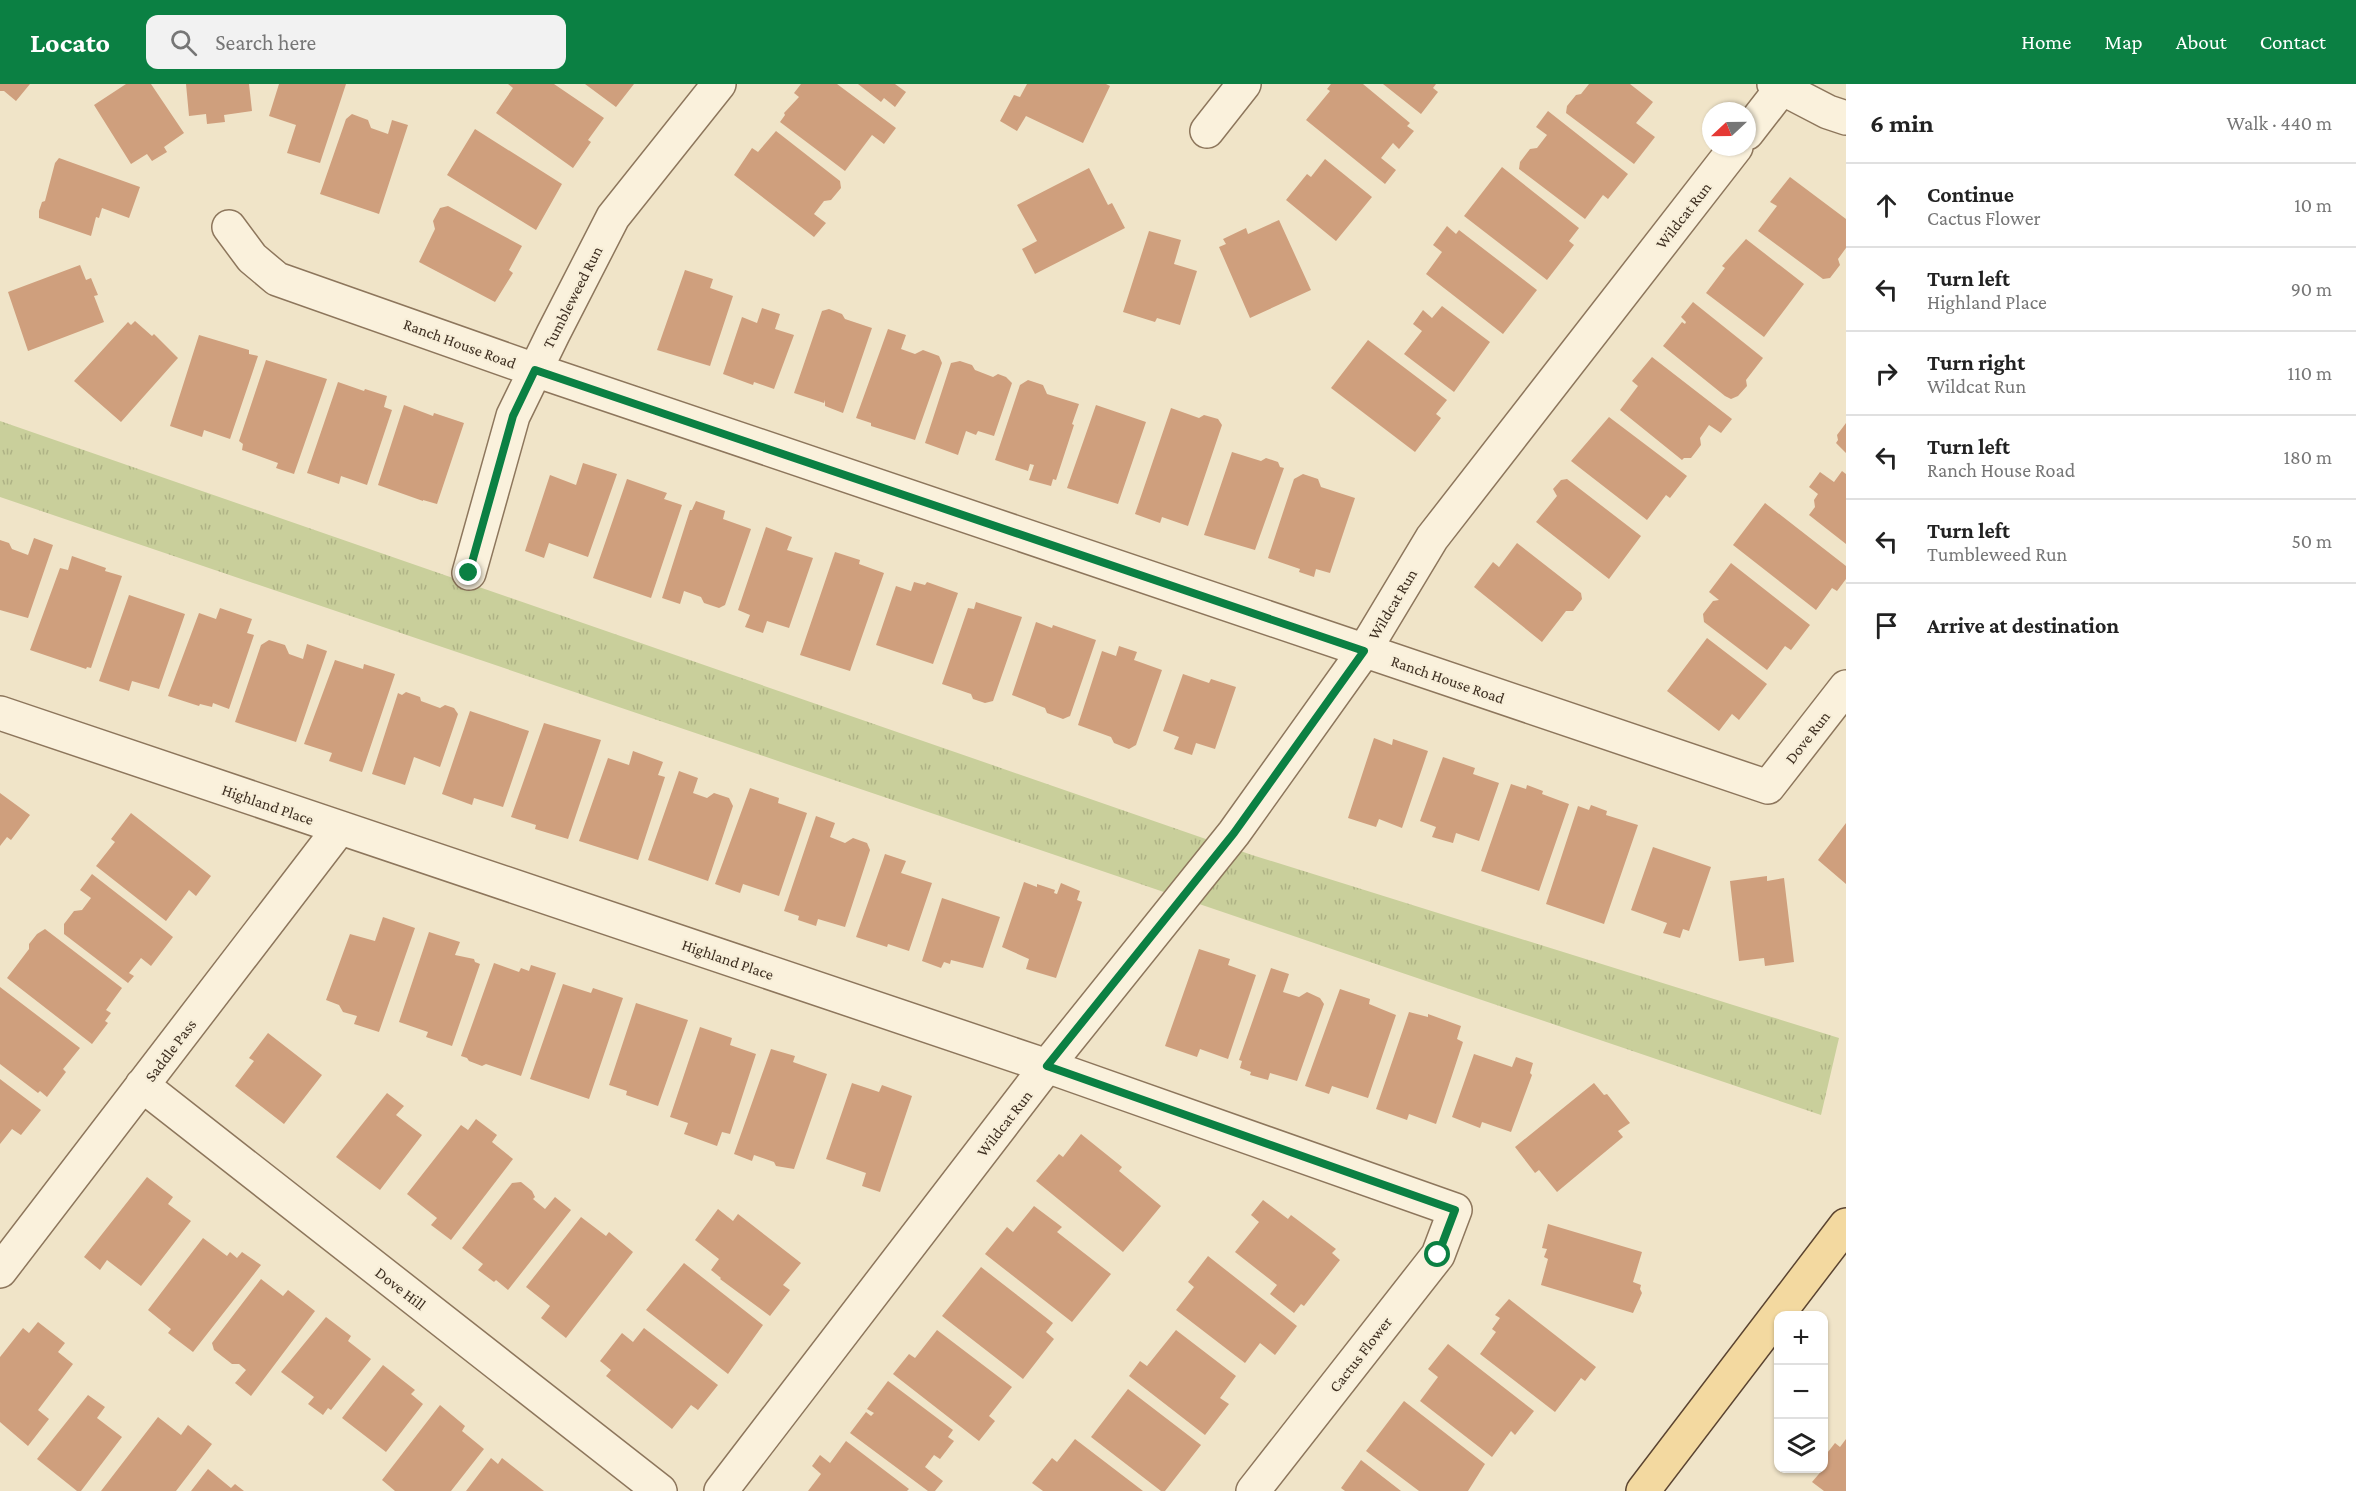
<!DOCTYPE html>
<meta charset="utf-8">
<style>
:root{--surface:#fff;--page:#f2f2f2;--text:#222;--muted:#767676;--line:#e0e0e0;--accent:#0b8043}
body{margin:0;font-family:"Crimson Pro",serif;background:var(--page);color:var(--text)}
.controls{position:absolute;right:18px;bottom:18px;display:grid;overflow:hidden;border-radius:12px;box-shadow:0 2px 4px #0004}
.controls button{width:54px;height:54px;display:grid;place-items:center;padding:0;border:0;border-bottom:2px solid var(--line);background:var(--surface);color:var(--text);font:30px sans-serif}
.compass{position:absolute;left:1702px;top:18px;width:54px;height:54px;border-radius:50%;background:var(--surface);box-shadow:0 2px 4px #0004;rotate:248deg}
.stop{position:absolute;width:18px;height:18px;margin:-14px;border:4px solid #0b8043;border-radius:50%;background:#fff}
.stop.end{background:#0b8043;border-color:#fff;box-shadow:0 2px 6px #0008}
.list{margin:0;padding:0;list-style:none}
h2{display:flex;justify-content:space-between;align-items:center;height:78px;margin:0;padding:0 24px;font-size:26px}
h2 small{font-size:20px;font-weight:400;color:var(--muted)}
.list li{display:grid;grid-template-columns:39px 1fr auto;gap:18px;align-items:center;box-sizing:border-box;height:84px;padding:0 24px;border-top:2px solid var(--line)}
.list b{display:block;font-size:22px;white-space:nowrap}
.list p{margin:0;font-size:20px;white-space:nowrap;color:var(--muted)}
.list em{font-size:20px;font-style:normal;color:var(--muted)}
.icon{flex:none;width:33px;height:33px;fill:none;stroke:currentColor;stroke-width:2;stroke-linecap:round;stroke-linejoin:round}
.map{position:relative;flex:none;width:1846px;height:1407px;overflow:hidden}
header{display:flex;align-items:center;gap:36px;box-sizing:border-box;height:84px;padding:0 30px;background:var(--accent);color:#fff}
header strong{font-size:28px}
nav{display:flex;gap:33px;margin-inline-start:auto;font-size:21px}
.search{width:420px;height:54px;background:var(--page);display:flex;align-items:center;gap:15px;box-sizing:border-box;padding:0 21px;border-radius:12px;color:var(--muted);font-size:22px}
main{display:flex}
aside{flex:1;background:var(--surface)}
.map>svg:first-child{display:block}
.grass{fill:url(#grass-tufts)}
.building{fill:#cf9f7d}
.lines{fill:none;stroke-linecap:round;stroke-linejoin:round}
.minor-casing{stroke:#8d765c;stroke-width:36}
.major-casing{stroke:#5b4430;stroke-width:36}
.minor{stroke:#faf1dc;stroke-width:33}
.major{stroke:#f3d9a0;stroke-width:33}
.route{stroke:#0b8043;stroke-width:8}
.labels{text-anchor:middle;stroke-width:4.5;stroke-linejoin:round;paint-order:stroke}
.street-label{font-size:16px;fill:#3d2e20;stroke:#f7eed8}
</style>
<header>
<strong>Locato</strong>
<div class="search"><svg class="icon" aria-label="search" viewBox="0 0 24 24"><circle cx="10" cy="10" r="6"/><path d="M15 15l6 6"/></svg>Search here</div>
<nav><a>Home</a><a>Map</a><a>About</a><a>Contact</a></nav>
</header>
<main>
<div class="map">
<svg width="1846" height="1407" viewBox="0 0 1846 1407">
<defs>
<pattern id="grass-tufts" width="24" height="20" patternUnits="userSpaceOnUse" patternTransform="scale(1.5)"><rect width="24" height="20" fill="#c9cf9b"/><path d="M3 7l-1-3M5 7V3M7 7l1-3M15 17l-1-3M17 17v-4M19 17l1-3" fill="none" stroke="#aeb285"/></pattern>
</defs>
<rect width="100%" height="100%" fill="#f0e4c8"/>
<!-- grass -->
<path class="grass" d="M0,337L1252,771L1839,954L1821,1031L0,413Z"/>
<!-- building -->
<path class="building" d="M0,0H30L16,17L4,7H0Z
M126,0H151L184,49L164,63L167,68L152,77L147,70L131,80L94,21Z
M186,0H249L252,27L224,31L225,38L207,40L206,30L189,32Z
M279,0H346L320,79L287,69L296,41L269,32Z
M508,0H554L604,34L588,56L591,58L573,84L496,29L513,4Z
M585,0H634L616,23Z
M801,0H837L896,44L884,60L872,51L845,87L780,38L785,31L784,29L799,13L794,9Z
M858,0H895L906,8L895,23L884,14L881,18Z
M1027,0H1106L1110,2L1083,59L1026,32L1017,47L1000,37L1014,11L1020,13Z
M1331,0H1363L1410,39L1407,42L1414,47L1399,65L1393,59L1381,74L1396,86L1385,100L1306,36L1330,7L1327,5Z
M1383,0H1436L1433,4L1438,8L1421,30Z
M1589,0H1630L1653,18L1636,39L1655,53L1634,80L1566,29L1567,22L1576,11L1581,10Z
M1548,27L1628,90L1608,115L1603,111L1585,135L1519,85L1520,78L1530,65L1537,64L1547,51L1536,43Z
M352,30L368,36L371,44L388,50L392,36L408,41L379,130L320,110L346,35Z
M475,45L562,100L536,146L447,91Z
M776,47L840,97L841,104L831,116L824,117L814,130L826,139L814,153L734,91L752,64L758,68Z
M59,74L140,103L129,134L102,124L99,134L96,133L91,152L39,134V127L42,118L45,117L55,79Z
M1325,75L1372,113L1336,157L1286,116L1307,90L1311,93Z
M1502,83L1579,144L1569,157L1574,161L1547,196L1464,132Z
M1089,84L1108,121L1112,119L1125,144L1035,190L1022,165L1037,157L1017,121Z
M1790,93L1846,135V164L1838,175L1840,181L1830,194L1823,195L1758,147L1777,122L1770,118Z
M448,122L522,162L509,186L513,189L495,218L419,178L435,145L433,137L440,124Z
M1279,136L1311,206L1250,234L1219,163L1226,160L1223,155L1246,144L1248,150Z
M1447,142L1456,150L1459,146L1537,206L1503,250L1426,190L1442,168L1433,161Z
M1149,147L1181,156L1174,180L1197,187L1180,241L1157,234L1155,238L1123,228Z
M1746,155L1804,200L1764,253L1706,209L1725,184L1722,182Z
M80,181L86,196L91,194L98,211L94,212L104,238L28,267L8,208Z
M685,186L713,195L710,204L733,212L710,282L657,266Z
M1693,218L1763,274L1746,296L1747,302L1738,312L1731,315L1725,312L1663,262L1682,238L1685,240L1686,238L1681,233Z
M1442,222L1490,258L1454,308L1404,270L1422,247L1413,240L1423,226L1432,234Z
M762,224L780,230L775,245L794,251L774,305L754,298L753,301L723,290L742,233L757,239Z
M829,225L842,230L845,235L872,244L843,329L825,322V316L824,319L794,309L822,227Z
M135,237L152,252L154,250L178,274L121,338L74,297L128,238L131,241Z
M888,245L906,251L901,265L915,270L923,266L939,272L942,279L915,356L871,342V339L856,334Z
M199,251L249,266V270L258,272L230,355L204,346L202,353L170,342Z
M1368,256L1447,316L1436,330L1441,334L1415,368L1331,304Z
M1652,273L1732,335L1721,349L1709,341L1700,354L1701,361L1691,374H1684L1682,376L1620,326L1638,302L1632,297Z
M266,276L327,295L294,390L276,384L278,379L242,366L243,360L239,357Z
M960,277L972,281L975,286L993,293L998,290L1006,293L1012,299L994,352L978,347L976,351L966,347L958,371L925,359L951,279Z
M1028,296L1043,301L1047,310L1079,320L1072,340L1074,341L1056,396L1053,395L1051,402L1029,396L1034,381L1030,380L1028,387L995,376L1020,301Z
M338,298L364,307L365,305L387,312L384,323L392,326L367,401L341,392L339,400L307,389Z
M404,321L433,332L434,329L464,339L437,420L423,416V417L378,401Z
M1096,321L1146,338L1118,420L1067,404Z
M1171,324L1199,334L1204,331L1218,335L1222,341L1188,442L1162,433L1160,439L1135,430Z
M1609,333L1687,392L1670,414L1666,411L1647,436L1571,377Z
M1846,339V369L1836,359L1838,356L1837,351Z
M1232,368L1261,377L1266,374L1278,378L1280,383L1284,384L1255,466L1204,451Z
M583,379L617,390L588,473L549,459L544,474L525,467L550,391L576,401Z
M1842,387L1846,390V460L1809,431L1815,423L1814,416L1818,410L1809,403L1820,388L1834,398Z
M1303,390L1318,395L1321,403L1355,414L1330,489L1316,485L1314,493L1299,488L1300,485L1268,474L1294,395Z
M627,395L667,409L664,415L682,421L651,514L593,494Z
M1567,395L1641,452L1609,495L1536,438L1557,412L1553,405L1561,396Z
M696,417L725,427L723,435L751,445L725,521L719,524L704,519L701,513L684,507L680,520L662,514L690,426H692Z
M1765,419L1846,482V495L1837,507L1832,504L1816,526L1733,461Z
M766,443L792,453L787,466L813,474L789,544L767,537L763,549L745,543L750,531L738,526Z
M34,454L53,461L28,534L0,526V456L9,459L12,465L28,471Z
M1517,459L1581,509L1582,515L1573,527H1566L1542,558L1474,503L1493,478L1499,483Z
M835,468L860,476L859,480L884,489L850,587L800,571Z
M72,472L106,484L105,487L122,492L91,584L87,583L86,585L30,566L60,484L68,486Z
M1731,479L1810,541L1791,566L1785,562L1767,586L1704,538L1703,530L1713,517L1719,516L1709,508Z
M914,498L925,501L927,498L958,509L933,580L876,561L896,502L911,507Z
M129,511L185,530L159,605L132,597L129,607L99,597Z
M976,518L1022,533L993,617L985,619L973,615L971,610L942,600L968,524L974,525Z
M220,524L252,535L247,549L254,551L229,625L213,619L212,623L200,620L199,622L168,612L199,529L216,535Z
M1036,538L1052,544L1053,541L1096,556L1070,632L1063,635L1047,629L1045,624L1012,611Z
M1707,554L1767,600L1739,636L1732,630L1719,647L1667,607Z
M269,556L285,561L289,570L303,575L307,560L327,567L296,658L235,638L261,561Z
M1119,562L1137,568L1134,576L1162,586L1136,661L1129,665L1114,659L1111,653L1078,641L1102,567L1116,572Z
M335,576L363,585L364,580L395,590L362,688L329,677L332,669L304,660Z
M1183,590L1209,599L1211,595L1236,603L1215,665L1196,659L1192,671L1174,665L1179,653L1163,647Z
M406,608L420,613L421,617L440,624L445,621L454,624L458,630L440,683L414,673L405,701L372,690L398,609L402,611Z
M470,627L529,647L503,723L474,714L472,721L442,710Z
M544,639L601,656L568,755L535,745L536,741L511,733Z
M1374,654L1392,661L1393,655L1428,667L1402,744L1379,735L1376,743L1348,734Z
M633,667L663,678L658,691L665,693L638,776L579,757L608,674L629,681Z
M1443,673L1475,684L1473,690L1499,699L1479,757L1456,749L1453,759L1432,753L1436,743L1420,737Z
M679,687L698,694L693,709L707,714L714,709L729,714L733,722L708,797L648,776Z
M1511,700L1526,705L1527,701L1543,707L1542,710L1569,720L1539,807L1481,787Z
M750,704L779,714L778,719L807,729L779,812L743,800L740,809L715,800Z
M0,709L30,731L11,756L7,753L0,762Z
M1591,721L1607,727L1606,731L1638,741L1604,840L1546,820L1578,722L1589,726Z
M131,729L211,792L196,812L189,806L166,837L96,782L115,758L111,755Z
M816,732L835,739L830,753L845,759L853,754L867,759L870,766L845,843L818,835L816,842L798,836L799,832L784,827Z
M1846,739V800L1818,776Z
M1653,763L1711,783L1689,847L1683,845L1680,854L1663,849L1667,839L1631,826Z
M885,770L906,777L901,789L932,799L909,867L888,860L887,863L856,853Z
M92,790L173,853L151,882L141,874L129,889L134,892L128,899L64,850V840L74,827L82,826L91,814L80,806Z
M1767,792V797L1784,794L1794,878L1765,882L1764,874L1739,877L1730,797Z
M1024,798L1037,803V800L1055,806L1054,809L1057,810L1061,799L1080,807L1077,816L1082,818L1056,894L1026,885L1029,875L1002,863Z
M942,814L1000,833L983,884L951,876L950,880L944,878L941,884L922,877Z
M383,833L415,844L379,948L354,940L357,932L343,928L339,921L326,916L350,850L375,857Z
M45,845L122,904L106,926L111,929L105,937L108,939L92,960L7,894L29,865V860L37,850Z
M429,848L460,858L455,871L474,875L475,878L480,880L452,962L426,953L428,948L399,938Z
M1199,865L1230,875L1228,881L1256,891L1228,975L1200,965L1197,973L1165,962Z
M494,879L519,888L521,884L529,887L531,881L556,889L521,992L486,980L482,982L469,977L467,974L461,972Z
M1271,884L1289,890L1283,908L1299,913L1307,908L1320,914L1324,920L1297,997L1270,989L1268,996L1250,991L1251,988L1240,984L1242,977L1239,976Z
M563,900L591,909L593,904L623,914L589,1015L530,995Z
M0,903L80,964L63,985L66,988L47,1013L40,1007L38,1009L0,980Z
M1340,905L1370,915L1369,920L1396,931L1368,1014L1332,1002L1329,1010L1305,1002Z
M636,919L688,936L658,1022L626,1011L627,1007L609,1001Z
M1409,928L1428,933V930L1461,942L1457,955L1463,958L1436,1040L1409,1030L1407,1036L1376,1025Z
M700,943L732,954L730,961L756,970L730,1050L722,1048L717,1062L684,1050L688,1039L670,1033Z
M268,949L322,991L284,1040L235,1002L254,977L249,974Z
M771,965L795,972L793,978L827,990L794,1085L776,1082L774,1078L754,1071L752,1077L734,1070Z
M1474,970L1512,983L1516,973L1533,979L1530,989L1532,991L1511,1048L1482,1038L1480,1044L1452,1033Z
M0,995L41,1026L21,1051L12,1045L0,1060Z
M852,999L879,1008L882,1001L912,1012L880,1108L862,1102L866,1089L826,1075Z
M1594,999L1604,1011L1607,1010L1630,1039L1618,1047L1623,1053L1557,1108L1539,1086L1535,1089L1515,1063Z
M387,1009L404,1022L396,1031L422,1051L380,1106L336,1073Z
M476,1035L497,1051L492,1058L513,1075L451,1156L431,1141L437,1134L407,1110L461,1041L468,1046Z
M1081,1050L1122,1083L1119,1087L1161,1122L1123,1168L1036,1097L1059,1070L1063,1073Z
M147,1093L173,1113L168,1120L191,1137L141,1202L107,1176L100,1186L84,1173Z
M521,1098L532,1107L535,1113L533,1115L545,1125L555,1113L571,1126L508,1206L496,1196L494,1198L478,1186L483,1180L462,1164L512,1099Z
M1263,1116L1288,1135L1291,1131L1336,1165L1332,1169L1340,1176L1304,1222L1301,1220L1294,1229L1270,1210L1277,1201L1235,1168L1259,1138L1251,1131Z
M1034,1122L1062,1143L1057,1148L1111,1190L1072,1238L985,1170L1007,1143L1013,1148Z
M718,1125L733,1137L738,1130L801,1179L783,1201L790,1206L770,1232L720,1195L721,1194L711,1186L719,1175L695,1156Z
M581,1133L606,1152L609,1148L633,1168L566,1254L541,1234L550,1222L526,1203Z
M1548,1140L1642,1168L1633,1198L1641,1201L1640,1205L1642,1209L1633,1229L1541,1201L1548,1175L1544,1173L1547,1165L1542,1164Z
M203,1154L227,1172L230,1168L237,1174L242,1168L261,1181L193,1268L168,1249L171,1245L148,1226Z
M1208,1172L1297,1242L1275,1271L1260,1259L1245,1279L1176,1226L1194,1203L1188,1198Z
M684,1179L763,1241L728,1290L646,1226Z
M981,1183L1053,1239L1046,1248L1054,1255L1023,1295L942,1232Z
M261,1195L283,1212L288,1206L315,1227L251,1312L235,1299L246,1286L239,1280H232L214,1266L212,1259Z
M1509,1215L1596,1283L1585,1297L1581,1294L1555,1328L1480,1270L1496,1248L1492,1245L1500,1234L1495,1231Z
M326,1233L351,1252L348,1257L371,1275L331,1326L328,1324L323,1331L308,1320L314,1313L281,1288Z
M38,1238L65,1259L58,1268L73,1280L38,1326L49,1335L28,1362L0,1338V1273L23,1244L29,1249Z
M644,1244L718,1301L698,1326L691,1321L672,1345L606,1292L611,1286L600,1277L622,1249L633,1258Z
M937,1246L1012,1303L989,1332L995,1337L979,1357L893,1290L909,1270L915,1274Z
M1176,1246L1236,1292L1220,1314L1229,1320L1205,1351L1129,1292L1140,1277L1147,1282Z
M1448,1260L1534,1327L1515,1351L1511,1347L1492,1373L1420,1317L1438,1293L1428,1285Z
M383,1281L415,1306L411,1310L423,1320L386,1368L342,1334Z
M888,1297L953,1346L948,1353L954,1357L940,1375L934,1371L925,1383L943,1397L935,1407H928L850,1349L866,1328L871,1332L874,1329L867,1325Z
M1128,1305L1201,1361L1165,1407H1161L1091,1353Z
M88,1311L105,1323L97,1334L122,1353L81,1407H77L37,1375Z
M1404,1317L1485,1380L1468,1407H1419L1366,1367Z
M440,1321L465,1342L462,1347L484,1365L451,1407H395L382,1396Z
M158,1333L181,1351L188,1341L212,1360L176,1407H101Z
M1075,1355L1143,1407H1043L1032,1399L1052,1374L1057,1378Z
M1846,1355V1407H1824L1812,1398L1824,1384V1373L1835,1359L1840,1363Z
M846,1357L909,1405L907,1407H808L821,1390L812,1382L820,1371L830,1379Z
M491,1374L498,1380L502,1374L544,1407H466Z
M1361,1376L1401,1407H1345L1341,1404Z
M208,1385L231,1404L235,1400L244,1407H191Z"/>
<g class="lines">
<defs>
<path id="minor" d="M1774,0L1828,28L1846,34
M1207,47L1244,0
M1747,49L1785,0
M229,143L252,174L277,195L535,286L1768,703L1846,603
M469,489L513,332L553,250L613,133L719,0
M0,629L1047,982L1455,1126L1438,1171L1253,1407
M142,1001L660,1407
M0,1187L339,745
M721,1407L1047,982L1234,749L1364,567L1432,454L1736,63"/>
<path id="major" d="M1643,1407L1846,1141"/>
</defs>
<!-- minor casing -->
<use href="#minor" class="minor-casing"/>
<!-- major casing -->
<use href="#major" class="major-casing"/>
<!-- minor -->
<use href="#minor" class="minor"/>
<!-- major -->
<use href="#major" class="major"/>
</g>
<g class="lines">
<!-- route -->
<path class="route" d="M469,489L513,332L535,286L1364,567L1234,749L1047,982L1455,1126L1438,1171"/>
</g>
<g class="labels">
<!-- street labels -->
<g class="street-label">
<text transform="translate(1683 131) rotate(-52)" y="6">Wildcat Run</text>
<text transform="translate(572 213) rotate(-63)" y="6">Tumbleweed Run</text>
<text transform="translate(460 259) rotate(20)" y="6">Ranch House Road</text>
<text transform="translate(1392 520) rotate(-59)" y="6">Wildcat Run</text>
<text transform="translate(1448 595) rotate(19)" y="6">Ranch House Road</text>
<text transform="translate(1807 653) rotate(-52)" y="6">Dove Run</text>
<text transform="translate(268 720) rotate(19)" y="6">Highland Place</text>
<text transform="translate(728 875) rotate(19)" y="6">Highland Place</text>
<text transform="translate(170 966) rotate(-53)" y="6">Saddle Pass</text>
<text transform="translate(1004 1039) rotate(-52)" y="6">Wildcat Run</text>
<text transform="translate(401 1204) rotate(38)" y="6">Dove Hill</text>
<text transform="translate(1360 1270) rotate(-52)" y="6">Cactus Flower</text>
</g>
</g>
</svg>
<div class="controls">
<button>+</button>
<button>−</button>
<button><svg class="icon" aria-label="layers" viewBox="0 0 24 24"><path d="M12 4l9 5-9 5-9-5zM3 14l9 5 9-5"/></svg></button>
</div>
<svg class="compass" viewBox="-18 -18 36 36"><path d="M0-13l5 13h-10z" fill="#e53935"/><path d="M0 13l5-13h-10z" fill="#767676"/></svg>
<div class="stop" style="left:1438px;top:1171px"></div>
<div class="stop end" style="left:469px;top:489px"></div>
</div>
<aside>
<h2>6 min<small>Walk · 440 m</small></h2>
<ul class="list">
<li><svg class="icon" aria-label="ahead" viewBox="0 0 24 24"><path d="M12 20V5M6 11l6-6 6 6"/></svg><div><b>Continue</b><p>Cactus Flower</p></div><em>10 m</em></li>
<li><svg class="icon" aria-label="left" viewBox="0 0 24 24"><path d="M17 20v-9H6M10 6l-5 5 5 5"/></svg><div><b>Turn left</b><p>Highland Place</p></div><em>90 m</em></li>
<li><svg class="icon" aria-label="right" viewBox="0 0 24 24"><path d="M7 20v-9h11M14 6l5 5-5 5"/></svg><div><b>Turn right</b><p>Wildcat Run</p></div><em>110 m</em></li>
<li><svg class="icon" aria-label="left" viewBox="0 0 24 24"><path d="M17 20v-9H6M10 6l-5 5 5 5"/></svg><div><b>Turn left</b><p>Ranch House Road</p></div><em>180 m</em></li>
<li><svg class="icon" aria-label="left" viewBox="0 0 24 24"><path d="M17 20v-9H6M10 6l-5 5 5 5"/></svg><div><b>Turn left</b><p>Tumbleweed Run</p></div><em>50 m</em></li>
<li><svg class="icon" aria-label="arrive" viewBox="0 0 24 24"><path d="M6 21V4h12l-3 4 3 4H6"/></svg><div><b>Arrive at destination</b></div></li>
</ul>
</aside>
</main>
